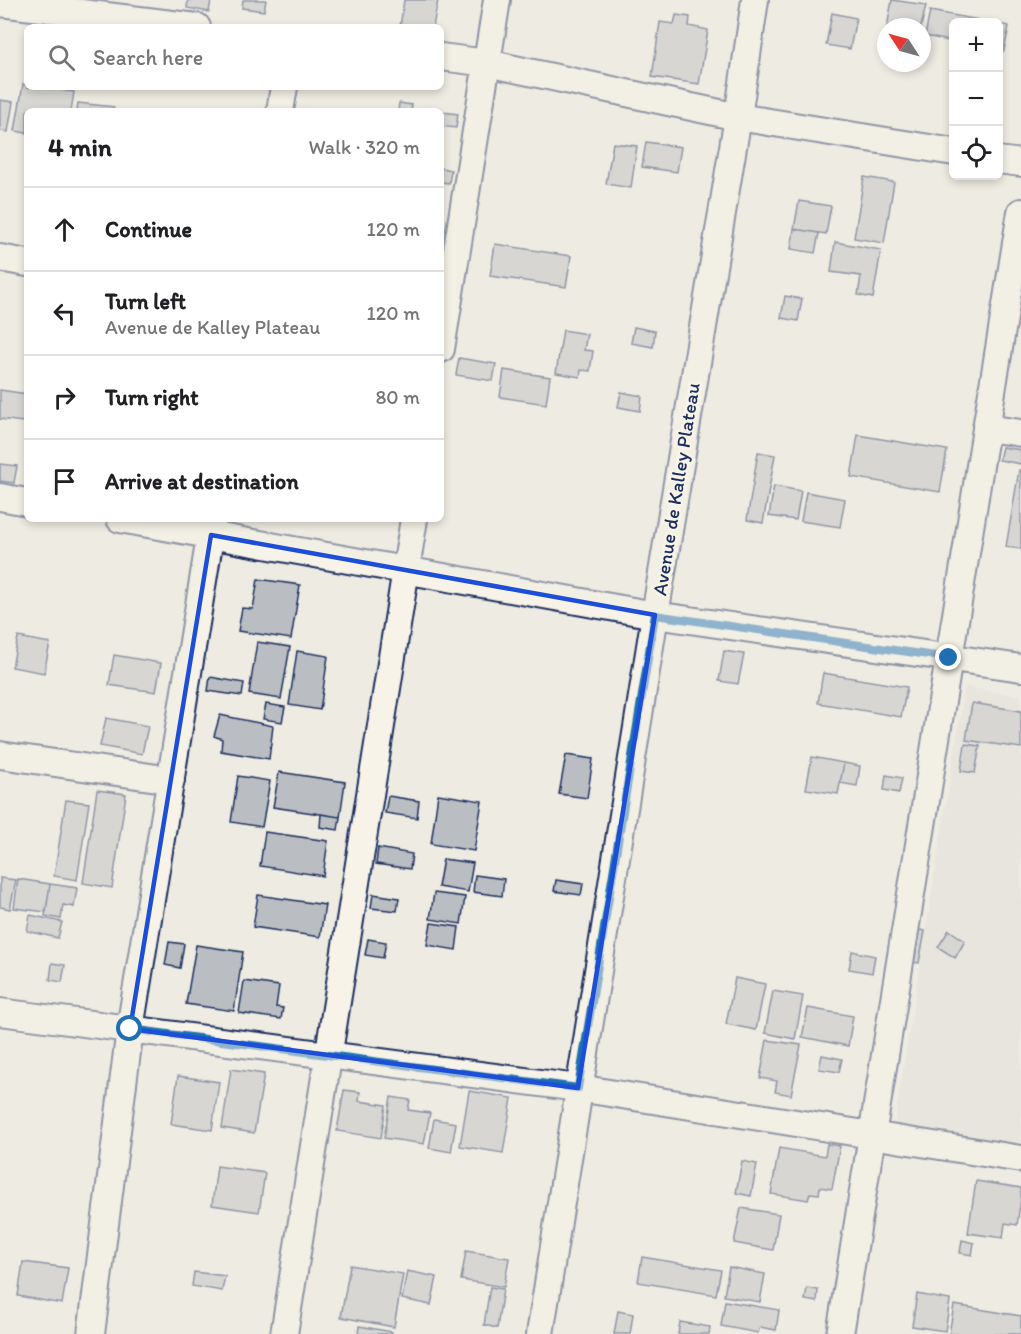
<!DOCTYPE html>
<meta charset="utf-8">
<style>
:root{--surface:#fff;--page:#f2f2f2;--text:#202124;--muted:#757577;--line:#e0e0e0}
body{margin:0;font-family:Itim,sans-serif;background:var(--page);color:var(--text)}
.controls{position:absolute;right:18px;top:18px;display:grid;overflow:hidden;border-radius:9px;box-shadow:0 3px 9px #0003}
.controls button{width:54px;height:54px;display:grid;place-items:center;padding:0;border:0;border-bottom:2px solid var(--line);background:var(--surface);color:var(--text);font:30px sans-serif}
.compass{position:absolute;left:877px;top:18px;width:54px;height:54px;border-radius:50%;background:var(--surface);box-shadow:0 3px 9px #0003;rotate:306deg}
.stop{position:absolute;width:18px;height:18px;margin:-14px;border:4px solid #1f6fb2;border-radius:50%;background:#fff}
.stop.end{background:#1f6fb2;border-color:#fff;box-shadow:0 2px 6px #0008}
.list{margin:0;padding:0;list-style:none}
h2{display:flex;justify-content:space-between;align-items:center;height:78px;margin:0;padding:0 24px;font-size:26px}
h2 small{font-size:20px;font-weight:400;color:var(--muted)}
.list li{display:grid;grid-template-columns:39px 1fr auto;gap:18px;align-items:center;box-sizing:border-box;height:84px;padding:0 24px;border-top:2px solid var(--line)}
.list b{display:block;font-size:22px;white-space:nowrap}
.list p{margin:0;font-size:20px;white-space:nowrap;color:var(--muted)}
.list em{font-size:20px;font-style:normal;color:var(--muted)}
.icon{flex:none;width:33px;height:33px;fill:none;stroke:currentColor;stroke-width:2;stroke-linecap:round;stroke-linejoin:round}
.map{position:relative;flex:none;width:1021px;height:1334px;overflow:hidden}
.search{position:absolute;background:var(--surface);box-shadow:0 3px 9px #0003;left:24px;top:24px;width:420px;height:66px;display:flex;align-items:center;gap:15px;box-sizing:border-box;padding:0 21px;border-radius:9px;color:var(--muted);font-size:22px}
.panel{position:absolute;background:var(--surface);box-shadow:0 3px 9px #0003;left:24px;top:108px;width:420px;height:414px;border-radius:9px}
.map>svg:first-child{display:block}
.built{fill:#deddd8}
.building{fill:#babdc2;stroke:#1b2f5e;stroke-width:1.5}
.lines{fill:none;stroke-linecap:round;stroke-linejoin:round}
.minor-casing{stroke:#1b2f5e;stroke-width:30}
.minor{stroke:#f7f3e8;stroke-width:26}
.route{stroke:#1f6fb2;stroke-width:8}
.marked{fill:none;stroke:#1d4ed8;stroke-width:4.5;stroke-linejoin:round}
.labels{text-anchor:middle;stroke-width:6;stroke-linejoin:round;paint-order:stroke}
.street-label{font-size:20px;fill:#1b2f5e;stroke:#f7f3e8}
</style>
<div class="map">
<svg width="1021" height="1334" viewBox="0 0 1021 1334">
<rect width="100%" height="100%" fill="#eeebe2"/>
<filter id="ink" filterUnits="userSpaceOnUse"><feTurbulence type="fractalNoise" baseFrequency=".0167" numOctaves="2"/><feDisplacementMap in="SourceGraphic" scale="12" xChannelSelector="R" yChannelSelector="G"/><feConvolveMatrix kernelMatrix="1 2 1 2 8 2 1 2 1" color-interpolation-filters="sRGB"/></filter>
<g filter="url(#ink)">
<!-- built -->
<path class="built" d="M965,687L1021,696V1146L894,1126Z"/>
<!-- building -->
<path class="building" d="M188,0H211L209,12L187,8Z
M243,0H266L264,11L242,8Z
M404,0H438L433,27H400Z
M892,0L926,5L921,27H887Z
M930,11L990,22H954V42L925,36Z
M832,13L856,18L850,49L826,45Z
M676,15L690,17L689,26L708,30L699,84L652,77L660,22L674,24Z
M998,24L1009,26L1004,51L998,50Z
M23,84L27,85V87H42L74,92L71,111H27V133L15,131Z
M0,100L13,102L8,132L0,131Z
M78,103L114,107L113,111H77Z
M399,103L412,105L411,111H398Z
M443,112L458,114L456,128L441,126Z
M646,142L681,147L677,172L642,167Z
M613,143L637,146L631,188L606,184Z
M441,168L451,170L449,183L441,182Z
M864,177L894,182L884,243L854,238Z
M799,201L831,206L826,234L794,229Z
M794,229L819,233L815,253L791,249Z
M835,242L881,250L873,298L858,295L861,276L831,272Z
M495,244L571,256L566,287L490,276Z
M785,296L802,299L798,321L781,318Z
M634,327L655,331L653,347L631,343Z
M563,330L587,334L584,350L593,351L590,371L581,370L580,377L556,373Z
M459,358L496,364L493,381L456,375Z
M504,370L550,377L546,404L500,397Z
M0,390L27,394L23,422L0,419Z
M621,392L642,396L640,411L618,407Z
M858,435L947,450L940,492L851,477Z
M1002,447L1021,450V464L999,460Z
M758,452L775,455L763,523L747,520Z
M0,464L17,466L14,483L0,481Z
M1019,470L1021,471V549L1006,547Z
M774,486L801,491L796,520L769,516Z
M806,492L845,499L840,527L801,521Z
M258,579L300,585L291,639L238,631L242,608L253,609Z
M18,637L50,643L44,673L12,667Z
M257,642L290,647L281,699L249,694Z
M297,651L328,656L320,710L289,705Z
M724,651L744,654L738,684L719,681Z
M114,655L161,663L156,692L109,685Z
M823,673L907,687L901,717L818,703Z
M210,677L244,683L242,696L208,691Z
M972,703L1021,711V748L966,740Z
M266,704L285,707L282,722L263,719Z
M220,715L273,726L269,759L221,751L222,739L214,736Z
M106,718L148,726L142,754L100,746Z
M965,744L980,746L975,773L961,771Z
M566,755L593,759L587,798L559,794Z
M812,757L844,763L838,794L806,789Z
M844,763L860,766L857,786L840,783Z
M279,772L345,782L340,817L273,807Z
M886,775L902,778L899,793L884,790Z
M238,776L270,781L262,827L231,822Z
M97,790L126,794L112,888L83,883Z
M438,794L482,801L474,851L431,844Z
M388,796L419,801L417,818L385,813Z
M66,800L89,803L77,880L54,876Z
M321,814L340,817L338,830L320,827Z
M265,832L328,841L323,876L260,866Z
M378,848L412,854L410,869L376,864Z
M443,859L473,863L468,892L438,887Z
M475,875L504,879L502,896L473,892Z
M0,878L16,880L10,909L0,907Z
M18,879L50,884L46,912L14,908Z
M556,880L583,884L581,895L554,891Z
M50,884L77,888L74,907L63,905L61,919L45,916Z
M434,893L465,897L461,924L430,919Z
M373,894L399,898L397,911L371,908Z
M258,895L325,905L320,937L253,927Z
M30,915L62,922L58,938L27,931Z
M431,923L459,927L456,950L427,945Z
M910,928L925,931L919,963L905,961Z
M949,930L965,941L955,958L938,947Z
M368,939L386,942L383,958L365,955Z
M169,942L184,944L180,968L165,965Z
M196,945L243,952L234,1011L186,1004Z
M852,951L875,956L872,973L849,969Z
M52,963L65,965L62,982L50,980Z
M735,978L765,984L756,1030L726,1024Z
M244,981L279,986L276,1007L283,1008L281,1019L239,1013Z
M773,991L803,996L795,1039L765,1033Z
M808,1008L853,1016L848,1046L802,1037Z
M767,1040L801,1045L791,1095L775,1092L777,1081L760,1078Z
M822,1055L842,1059L839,1072L819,1069Z
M231,1069L264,1074L254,1133L222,1128Z
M178,1076L219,1082L212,1130L171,1124Z
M344,1090L360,1092L359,1101L386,1105L381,1138L337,1131Z
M469,1091L512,1098L503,1153L460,1146Z
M391,1097L410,1100L408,1110L430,1113L424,1144L384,1138Z
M434,1119L456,1123L451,1152L429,1148Z
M827,1144L840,1146L832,1189L820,1187L819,1194L810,1193L808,1200L771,1194L779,1148L825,1156Z
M742,1161L757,1164L751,1196L736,1193Z
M217,1166L265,1173L259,1212L212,1205Z
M976,1181L1021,1188V1199L1017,1225L1005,1223L1003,1238L968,1233Z
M741,1208L779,1214L773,1250L734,1243Z
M962,1240L974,1243L972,1255L960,1253Z
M466,1251L509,1258L504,1287L461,1280Z
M642,1257L721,1270L716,1295L638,1282Z
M23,1262L68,1268L62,1304L18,1296Z
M350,1265L403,1274L394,1327L341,1317Z
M729,1267L765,1274L760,1302L724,1296Z
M407,1271L437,1277L431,1305L402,1299Z
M194,1272L225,1276L222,1291L192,1286Z
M490,1287L503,1289L497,1328L484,1325Z
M807,1288L818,1290L817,1302L805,1300Z
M917,1294L950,1300L945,1331L912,1326Z
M725,1301L779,1310L776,1330L760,1327L758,1333L721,1326Z
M954,1305L1021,1316V1334H949Z
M618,1311L633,1314L630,1334H614Z
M680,1322L710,1327L709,1334H678Z
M359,1326L392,1332L391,1334H358Z"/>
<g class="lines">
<defs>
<path id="minor" d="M0,3L197,27
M441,57L487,63L738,117L954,152
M280,111L284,87
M998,160L1021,163
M0,258L27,263
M441,349L497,0
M986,428L1021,433
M0,497L27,502
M120,519L655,615L1021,668
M0,755L171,780
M0,1012L578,1088L1021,1159
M91,1334L130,1029L213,519
M284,1334L414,519
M540,1334L655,615L738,117L755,0
M840,1334L1021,212"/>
</defs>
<!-- minor casing -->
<use href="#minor" class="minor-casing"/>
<!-- minor -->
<use href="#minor" class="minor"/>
</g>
</g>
<g class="lines" filter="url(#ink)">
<!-- route -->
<path class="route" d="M130,1029L578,1088L655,615L949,658"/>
</g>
<!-- marked area -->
<path d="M0 0H1021V1334H0ZM211,535L655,615L578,1088L130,1029Z" fill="#eeebe2" fill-opacity=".55" fill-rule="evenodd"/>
<path class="marked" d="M211,535L655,615L578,1088L130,1029Z"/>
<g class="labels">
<!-- street labels -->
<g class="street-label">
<text transform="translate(676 489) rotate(-81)" y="7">Avenue de Kalley Plateau</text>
</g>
</g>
</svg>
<div class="controls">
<button>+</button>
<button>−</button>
<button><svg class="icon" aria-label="locate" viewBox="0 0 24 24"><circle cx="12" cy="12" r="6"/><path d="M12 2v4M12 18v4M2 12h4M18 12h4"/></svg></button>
</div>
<svg class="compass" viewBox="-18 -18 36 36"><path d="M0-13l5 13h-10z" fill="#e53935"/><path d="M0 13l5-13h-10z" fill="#757577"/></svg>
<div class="stop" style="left:130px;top:1029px"></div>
<div class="stop end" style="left:949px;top:658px"></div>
<div class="search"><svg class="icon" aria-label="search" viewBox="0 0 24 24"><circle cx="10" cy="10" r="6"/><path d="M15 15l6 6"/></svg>Search here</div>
<section class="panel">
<h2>4 min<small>Walk · 320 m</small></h2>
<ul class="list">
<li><svg class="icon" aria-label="ahead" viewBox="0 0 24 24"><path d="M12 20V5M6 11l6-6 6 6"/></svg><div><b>Continue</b></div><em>120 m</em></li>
<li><svg class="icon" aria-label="left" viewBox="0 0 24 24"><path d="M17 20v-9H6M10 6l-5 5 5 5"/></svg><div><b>Turn left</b><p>Avenue de Kalley Plateau</p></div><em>120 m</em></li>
<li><svg class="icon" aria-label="right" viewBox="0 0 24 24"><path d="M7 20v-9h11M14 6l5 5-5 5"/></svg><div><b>Turn right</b></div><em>80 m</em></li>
<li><svg class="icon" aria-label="arrive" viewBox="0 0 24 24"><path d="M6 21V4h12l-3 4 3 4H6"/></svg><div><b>Arrive at destination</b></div></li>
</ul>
</section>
</div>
